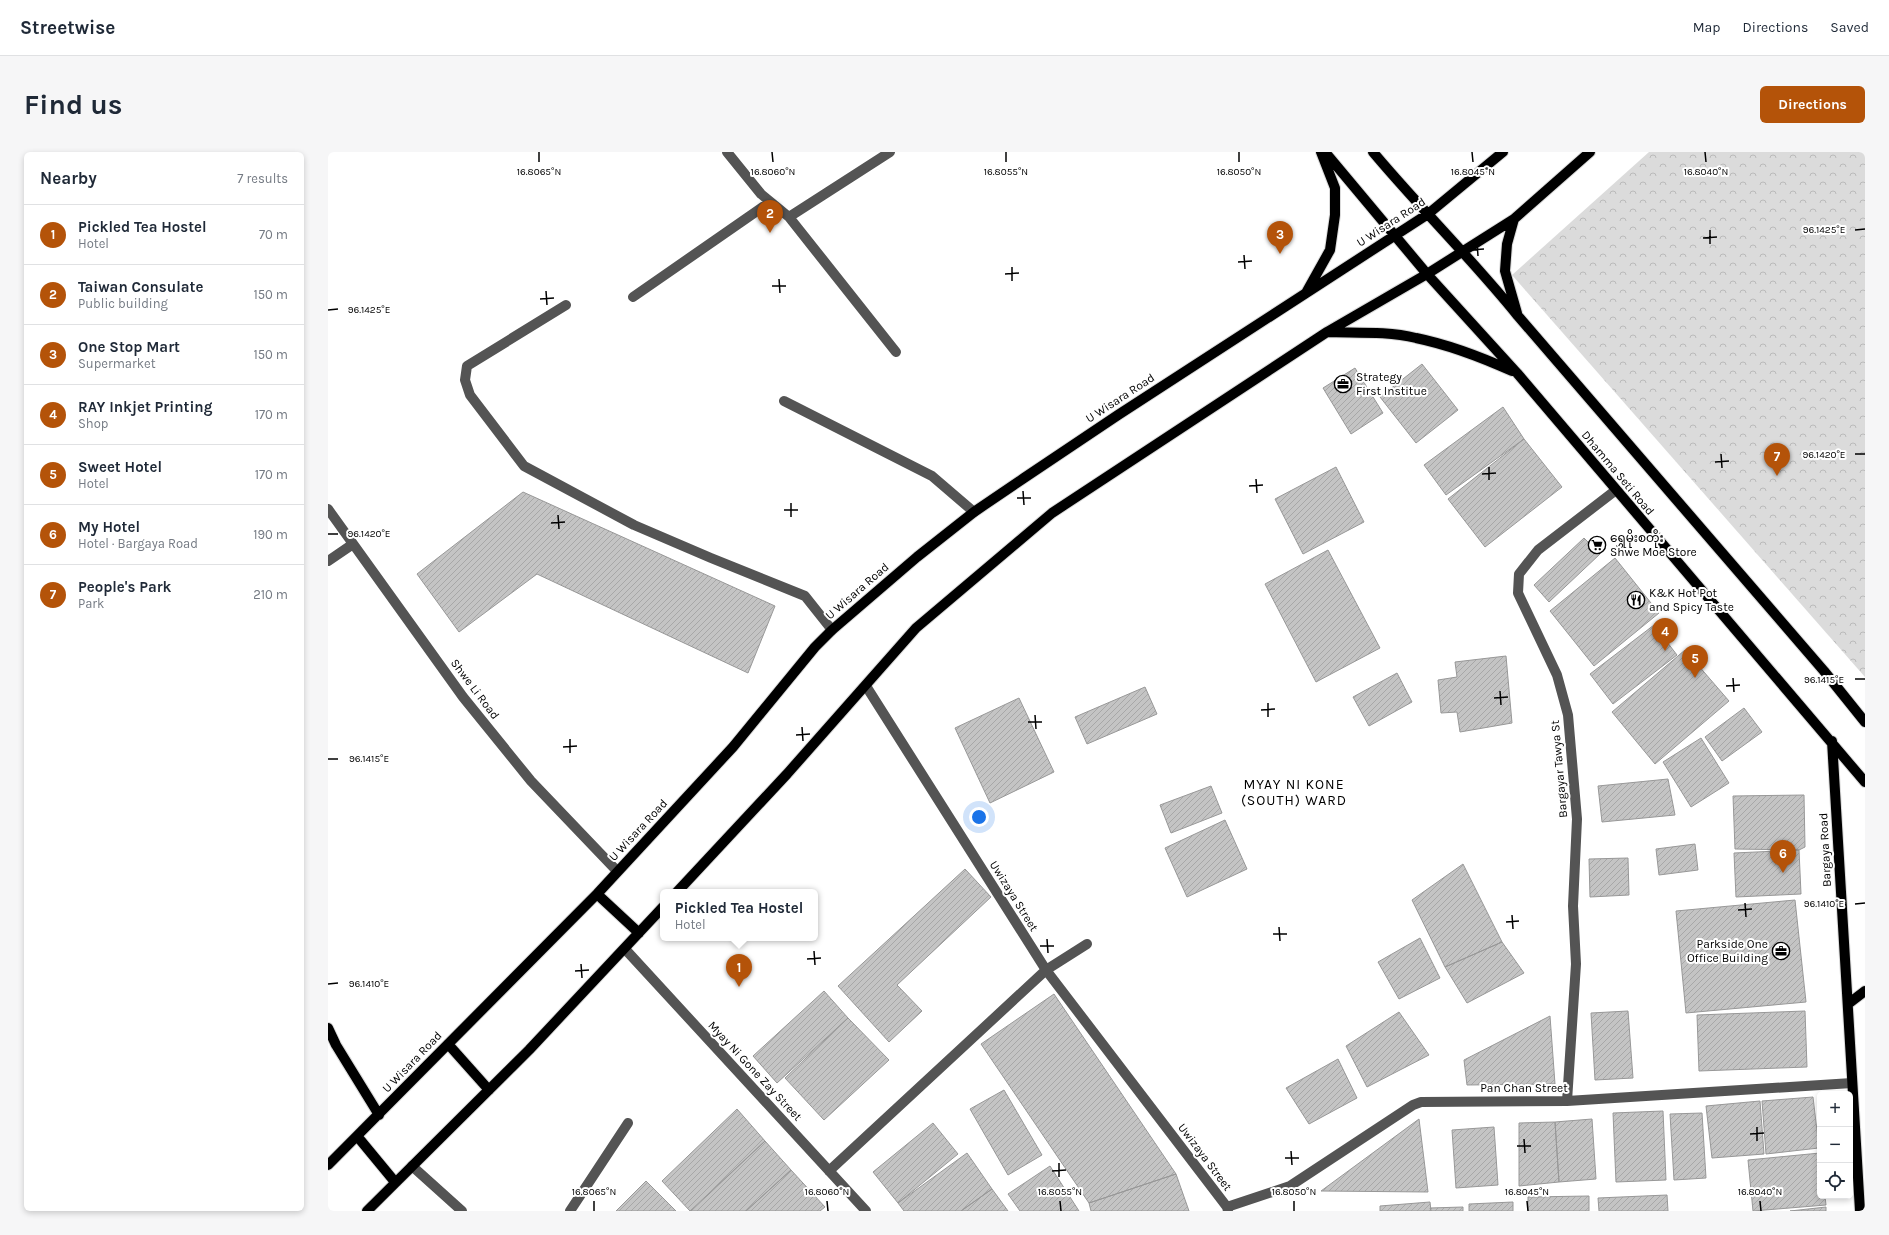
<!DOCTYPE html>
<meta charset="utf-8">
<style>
:root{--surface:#fff;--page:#f6f6f7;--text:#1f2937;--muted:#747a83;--line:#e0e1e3;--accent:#b45309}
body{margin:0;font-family:Karla,"Noto Sans Myanmar",sans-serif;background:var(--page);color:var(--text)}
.controls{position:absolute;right:12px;bottom:12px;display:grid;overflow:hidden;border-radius:6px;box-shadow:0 2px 6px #0003}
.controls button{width:36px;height:36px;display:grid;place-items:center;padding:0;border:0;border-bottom:1px solid var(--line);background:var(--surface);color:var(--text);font:20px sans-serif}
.you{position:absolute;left:651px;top:665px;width:14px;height:14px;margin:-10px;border:3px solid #fff;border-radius:50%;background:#1a73e8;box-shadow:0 0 0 6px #1a73e833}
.badge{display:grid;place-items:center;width:26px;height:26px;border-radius:50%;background:var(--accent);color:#fff;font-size:13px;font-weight:700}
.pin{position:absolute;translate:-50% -33px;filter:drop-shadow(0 1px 2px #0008)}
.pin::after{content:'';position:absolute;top:21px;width:14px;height:12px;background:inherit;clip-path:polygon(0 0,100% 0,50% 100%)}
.popup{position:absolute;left:332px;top:737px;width:158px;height:52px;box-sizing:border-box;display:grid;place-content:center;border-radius:6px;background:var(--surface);filter:drop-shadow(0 1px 3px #0005);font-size:13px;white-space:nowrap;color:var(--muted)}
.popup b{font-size:15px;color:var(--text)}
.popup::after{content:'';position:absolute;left:50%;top:100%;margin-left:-8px;border:8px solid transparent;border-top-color:var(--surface)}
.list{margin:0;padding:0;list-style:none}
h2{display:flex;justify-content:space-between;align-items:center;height:52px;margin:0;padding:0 16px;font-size:17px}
h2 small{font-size:13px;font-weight:400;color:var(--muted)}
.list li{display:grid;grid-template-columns:26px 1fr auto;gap:12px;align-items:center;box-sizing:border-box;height:60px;padding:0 16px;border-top:1px solid var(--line)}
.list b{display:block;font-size:15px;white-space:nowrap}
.list p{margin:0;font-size:13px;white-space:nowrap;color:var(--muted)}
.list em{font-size:13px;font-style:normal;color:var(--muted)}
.icon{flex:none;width:22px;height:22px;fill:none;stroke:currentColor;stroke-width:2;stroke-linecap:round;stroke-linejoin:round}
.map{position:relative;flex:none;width:1537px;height:1059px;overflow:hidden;border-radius:6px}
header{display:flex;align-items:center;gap:24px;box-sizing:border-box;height:56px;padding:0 20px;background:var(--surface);border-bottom:1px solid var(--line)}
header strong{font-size:19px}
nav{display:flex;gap:22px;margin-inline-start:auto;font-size:14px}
.intro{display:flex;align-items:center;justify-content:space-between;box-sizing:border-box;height:96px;padding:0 24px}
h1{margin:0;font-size:28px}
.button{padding:10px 18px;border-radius:6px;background:var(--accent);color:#fff;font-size:14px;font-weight:700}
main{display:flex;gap:24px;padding:0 24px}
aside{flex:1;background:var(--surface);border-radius:6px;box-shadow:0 2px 6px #0003}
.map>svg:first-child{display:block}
.park{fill:url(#park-crowns)}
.building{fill:url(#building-hatch);stroke:#989898}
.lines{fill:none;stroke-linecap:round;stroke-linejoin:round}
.major-casing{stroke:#dbdbdb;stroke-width:12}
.minor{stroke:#545454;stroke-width:10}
.major{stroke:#000;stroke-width:10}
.ticks{fill:none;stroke:#000;stroke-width:1.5}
.labels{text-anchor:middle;stroke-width:4;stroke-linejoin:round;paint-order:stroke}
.street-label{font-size:12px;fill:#000;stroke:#fff}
.poi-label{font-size:12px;fill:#000;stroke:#fff;text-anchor:start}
.quarter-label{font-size:14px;letter-spacing:1px;fill:#000;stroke:#fff}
.ticks-label{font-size:10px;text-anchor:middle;fill:#000;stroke:#fff;stroke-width:4;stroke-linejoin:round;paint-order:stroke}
</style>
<header>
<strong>Streetwise</strong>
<nav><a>Map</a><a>Directions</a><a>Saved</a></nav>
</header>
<div class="intro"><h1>Find us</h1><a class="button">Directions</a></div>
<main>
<aside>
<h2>Nearby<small>7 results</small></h2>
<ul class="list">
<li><span class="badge">1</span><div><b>Pickled Tea Hostel</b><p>Hotel</p></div><em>70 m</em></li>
<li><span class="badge">2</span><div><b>Taiwan Consulate</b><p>Public building</p></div><em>150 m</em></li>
<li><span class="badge">3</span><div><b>One Stop Mart</b><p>Supermarket</p></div><em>150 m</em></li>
<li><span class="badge">4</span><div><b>RAY Inkjet Printing</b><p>Shop</p></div><em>170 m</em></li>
<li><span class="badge">5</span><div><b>Sweet Hotel</b><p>Hotel</p></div><em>170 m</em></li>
<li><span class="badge">6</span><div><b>My Hotel</b><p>Hotel · Bargaya Road</p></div><em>190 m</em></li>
<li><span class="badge">7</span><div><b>People's Park</b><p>Park</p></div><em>210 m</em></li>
</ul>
</aside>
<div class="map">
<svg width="1537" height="1059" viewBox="0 0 1537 1059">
<defs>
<pattern id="park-crowns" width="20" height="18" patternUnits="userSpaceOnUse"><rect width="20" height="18" fill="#dbdbdb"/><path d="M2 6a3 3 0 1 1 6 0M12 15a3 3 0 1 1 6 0" fill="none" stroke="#bababa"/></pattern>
<pattern id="building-hatch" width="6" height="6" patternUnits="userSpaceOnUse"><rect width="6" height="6" fill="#c4c4c4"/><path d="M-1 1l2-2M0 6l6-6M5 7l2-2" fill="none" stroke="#a7a7a7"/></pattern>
</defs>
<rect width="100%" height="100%" fill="#fff"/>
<!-- park -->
<path class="park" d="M1321,0H1537V525L1184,123Z"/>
<!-- building -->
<path class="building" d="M1094,212L1130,258L1088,291L1052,245Z
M1027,216L1055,261L1023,282L995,236Z
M1175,255L1196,287L1118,343L1096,313Z
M1196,287L1234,335L1157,395L1120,347Z
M1008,315L1036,370L975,402L947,347Z
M195,340L447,454L420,521L209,422L131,480L89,422Z
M1256,386L1272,402L1221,450L1206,433Z
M1000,398L1052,496L988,530L937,432Z
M1287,406L1331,461L1266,514L1222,459Z
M1326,473L1349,503L1285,552L1262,522Z
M1357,498L1401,549L1327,612L1284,560Z
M1178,504L1184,571L1132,580L1129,560L1113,561L1110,528L1129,525L1127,510Z
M1069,521L1084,550L1041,574L1025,545Z
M817,535L829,562L759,592L747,565Z
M691,546L726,620L662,651L627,576Z
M1416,556L1434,580L1394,609L1377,585Z
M1373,586L1401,631L1363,655L1335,610Z
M1340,627L1347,663L1274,670L1270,634Z
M883,634L894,661L843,681L832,653Z
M1476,643L1477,695L1471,698L1407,697L1405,644Z
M897,668L919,717L859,745L837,696Z
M1367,692L1370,718L1331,723L1328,697Z
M1471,698L1473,742L1408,745L1406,701Z
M1300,706L1301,743L1262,745L1261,707Z
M1135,712L1174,790L1117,815L1084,748Z
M637,717L663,745L569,833L594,859L561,890L510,834Z
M1467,748L1478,850L1358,861L1348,759Z
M1092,786L1112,826L1071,847L1050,810Z
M1174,790L1196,821L1139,851L1117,815Z
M496,839L520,866L449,931L425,904Z
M726,842L848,1022L761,1051L653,892Z
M1300,859L1305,926L1267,928L1263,861Z
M1477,859L1479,915L1371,919L1369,863Z
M1071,860L1101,903L1039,935L1018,894Z
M1222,864L1227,932L1139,933L1136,908Z
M520,866L561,908L496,968L457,926Z
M1010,907L1029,946L981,972L958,936Z
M676,938L714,1003L680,1023L642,957Z
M1485,945L1491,996L1438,1002L1434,949Z
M1432,949L1436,1002L1384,1006L1378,954Z
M409,957L437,989L362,1059L334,1029Z
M1335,959L1338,1028L1288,1030L1285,961Z
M1374,961L1378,1026L1346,1028L1342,962Z
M1091,967L1100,1040L993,1039Z
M1264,967L1268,1027L1231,1030L1227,970Z
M1227,970L1231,1030L1191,1034V971Z
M605,971L630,1002L570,1051L545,1020Z
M1166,975L1170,1033L1128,1036L1124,978Z
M437,989L463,1018L418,1059H363Z
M639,1001L664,1037L633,1059H576L570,1051Z
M1492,1001V1044H1497L1498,1053L1425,1059L1420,1008Z
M722,1014L751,1059H692L680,1042Z
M463,1018L497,1055L492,1059H418Z
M848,1022L861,1059H763L761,1051Z
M318,1029L348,1059H288Z
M664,1037L680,1059H633Z
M1339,1043L1340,1059H1271L1270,1046Z
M1261,1044V1059H1200V1045Z
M1102,1050L1103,1059H1052V1054Z
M1185,1050V1059H1141V1052Z
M1135,1055V1059H1103L1102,1056Z
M1498,1055V1059H1462Z"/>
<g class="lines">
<defs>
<path id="major" d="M997,0L1099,122L1189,221L1537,630
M1045,0C1092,56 1144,107 1190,164L1496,519L1537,570
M1186,67L1179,92L1177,119L1189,161
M978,141L1002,98L1007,63V36L993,0
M999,180C1028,181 1059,179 1088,186C1122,193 1153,205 1184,219
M1504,589L1532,1059
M349,740L459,622L588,476L724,361L999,180L1099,122L1186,67L1262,0
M269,742L311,781
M1520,852L1537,839
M0,876L8,893L51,963
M120,892L161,938
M29,984L67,1030
M0,1013L269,742L405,595L487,495L504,478L589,405L646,360L696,326L790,263L1100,62L1175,0
M39,1059L201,898L335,755"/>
</defs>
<!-- major casing -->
<use href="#major" class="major-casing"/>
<!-- minor -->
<path class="minor" d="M399,0L433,42L461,65L568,200
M461,65L562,0
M305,145L442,50
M238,153L139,214L137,228L142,243L196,314L306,373L383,406L477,444L504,478
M456,249L604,324L646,360
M0,357L135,545L203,629L289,719
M0,409L25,392
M538,534L718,818L899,1055
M297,797L538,1059
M1239,949L1248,812L1245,754L1249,667L1240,563L1229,523L1190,441L1191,422L1210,398L1288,338
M84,1014L134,1059
M501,1019L718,818L759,792
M242,1059L300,971
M900,1059L899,1055L962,1034L1085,953L1093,950L1239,949L1524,931"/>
<!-- major -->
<use href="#major" class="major"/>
</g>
<!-- ticks -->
<path class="ticks" d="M211,0V10M444,0L445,10M678,0V10M911,0V10M1144,0L1145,10M1377,0L1378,10M1382,78V92M1527,78L1537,77M1375,86L1389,85M1149,90L1150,104M1142,98L1156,97M916,103L917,117M910,110L924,109M684,115V129M677,122L691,121M451,127L452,141M444,134H458M218,139L219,153M212,147L226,146M0,158L10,157M1393,302L1394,316M1527,302H1537M1387,310L1401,309M1161,315V328M1154,322L1168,321M928,327L929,341M921,334L935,333M695,339L696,353M689,346H703M463,351V365M456,358H470M230,363L231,377M223,371L237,370M0,382H10M1405,526L1406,540M1527,527H1537M1398,534L1412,533M1172,539L1173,553M1166,546L1180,545M940,551V565M933,558L947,557M707,563L708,577M700,570H714M474,575L475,589M468,583L482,582M242,587V601M235,595L249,594M0,607H10M1417,751L1418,765M1527,752L1537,751M1410,758L1424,757M1184,763L1185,777M1178,770L1191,769M951,775L952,789M945,782H959M719,787L720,801M712,794H726M486,799L487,813M479,807L493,806M253,812L254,826M247,819L261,818M0,832L10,831M1429,975V989M1422,982L1436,981M1196,987L1197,1001M1189,994H1203M963,999L964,1013M957,1006H971M731,1011V1025M724,1019L738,1018M266,1049V1059M499,1049L500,1059M732,1049L733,1059M966,1049V1059M1199,1049L1200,1059M1432,1049L1433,1059"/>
<!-- icons -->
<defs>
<symbol id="office-ring" viewBox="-11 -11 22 22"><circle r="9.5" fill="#fff" stroke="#000" stroke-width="1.5"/><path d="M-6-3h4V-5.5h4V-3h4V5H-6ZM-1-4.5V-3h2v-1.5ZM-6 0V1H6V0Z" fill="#000"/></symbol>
<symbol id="supermarket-ring" viewBox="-11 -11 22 22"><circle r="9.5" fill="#fff" stroke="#000" stroke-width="1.5"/><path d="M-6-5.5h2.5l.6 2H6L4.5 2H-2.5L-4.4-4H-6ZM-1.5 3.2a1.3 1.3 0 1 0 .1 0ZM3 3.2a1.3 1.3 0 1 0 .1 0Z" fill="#000"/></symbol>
<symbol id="restaurant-ring" viewBox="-11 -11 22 22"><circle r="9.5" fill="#fff" stroke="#000" stroke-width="1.5"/><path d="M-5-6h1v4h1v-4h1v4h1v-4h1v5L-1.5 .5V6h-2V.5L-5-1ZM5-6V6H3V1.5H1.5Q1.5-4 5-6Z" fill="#000"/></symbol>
</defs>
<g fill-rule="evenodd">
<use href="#office-ring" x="1005" y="222" width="20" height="20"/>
<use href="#supermarket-ring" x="1259" y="383" width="20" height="20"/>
<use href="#restaurant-ring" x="1298" y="438" width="20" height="20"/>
<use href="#office-ring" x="1443" y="789" width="20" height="20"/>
</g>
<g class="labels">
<!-- street labels -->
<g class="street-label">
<text transform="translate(1063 70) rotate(-33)" y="4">U Wisara Road</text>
<text transform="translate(792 246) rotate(-33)" y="4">U Wisara Road</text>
<text transform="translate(1290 321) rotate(50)" y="4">Dhamma Seti Road</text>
<text transform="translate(529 439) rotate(-41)" y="4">U Wisara Road</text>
<text transform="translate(147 537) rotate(53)" y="4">Shwe Li Road</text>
<text transform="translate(1231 617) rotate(-95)" y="4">Bargayar Tawya St</text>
<text transform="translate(310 678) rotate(-47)" y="4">U Wisara Road</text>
<text transform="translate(1497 698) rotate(-93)" y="4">Bargaya Road</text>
<text transform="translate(686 744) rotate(58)" y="4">Uwizaya Street</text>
<text transform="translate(84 910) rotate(-46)" y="4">U Wisara Road</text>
<text transform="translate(427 919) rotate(47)" y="4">Myay Ni Gone Zay Street</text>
<text x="1196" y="940">Pan Chan Street</text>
<text transform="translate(877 1005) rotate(53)" y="4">Uwizaya Street</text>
</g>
<!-- poi labels -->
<g class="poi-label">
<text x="1028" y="229">Strategy<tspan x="1028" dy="14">First Institue</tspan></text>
<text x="1282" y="390">ရွှေမိုးစတိုး<tspan x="1282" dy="14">Shwe Moe Store</tspan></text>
<text x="1321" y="445">K&amp;K Hot Pot<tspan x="1321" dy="14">and Spicy Taste</tspan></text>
<text x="1440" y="796" text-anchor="end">Parkside One<tspan x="1440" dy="14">Office Building</tspan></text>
</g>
<!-- quarter labels -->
<g class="quarter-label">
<text x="966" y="637">MYAY NI KONE<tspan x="966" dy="16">(SOUTH) WARD</tspan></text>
</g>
</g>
<g class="ticks-label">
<text x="211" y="23">16.8065°N</text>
<text x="445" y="23">16.8060°N</text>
<text x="678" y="23">16.8055°N</text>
<text x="911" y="23">16.8050°N</text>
<text x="1145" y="23">16.8045°N</text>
<text x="1378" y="23">16.8040°N</text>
<text x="1496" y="81">96.1425°E</text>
<text x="41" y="161">96.1425°E</text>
<text x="1496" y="306">96.1420°E</text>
<text x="41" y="385">96.1420°E</text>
<text x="1496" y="531">96.1415°E</text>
<text x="41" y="610">96.1415°E</text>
<text x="1496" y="755">96.1410°E</text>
<text x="41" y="835">96.1410°E</text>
<text x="266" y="1043">16.8065°N</text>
<text x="499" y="1043">16.8060°N</text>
<text x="732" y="1043">16.8055°N</text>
<text x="966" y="1043">16.8050°N</text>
<text x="1199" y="1043">16.8045°N</text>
<text x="1432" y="1043">16.8040°N</text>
</g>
</svg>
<div class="controls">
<button>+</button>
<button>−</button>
<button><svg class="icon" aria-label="locate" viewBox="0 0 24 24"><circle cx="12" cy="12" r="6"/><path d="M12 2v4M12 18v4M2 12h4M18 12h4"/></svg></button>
</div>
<div class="you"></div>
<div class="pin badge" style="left:411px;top:835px">1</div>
<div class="popup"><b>Pickled Tea Hostel</b>Hotel</div>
<div class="pin badge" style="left:442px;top:81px">2</div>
<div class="pin badge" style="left:952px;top:102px">3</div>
<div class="pin badge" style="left:1337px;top:499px">4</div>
<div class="pin badge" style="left:1367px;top:526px">5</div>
<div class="pin badge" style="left:1455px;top:721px">6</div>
<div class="pin badge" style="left:1449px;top:324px">7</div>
</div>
</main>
